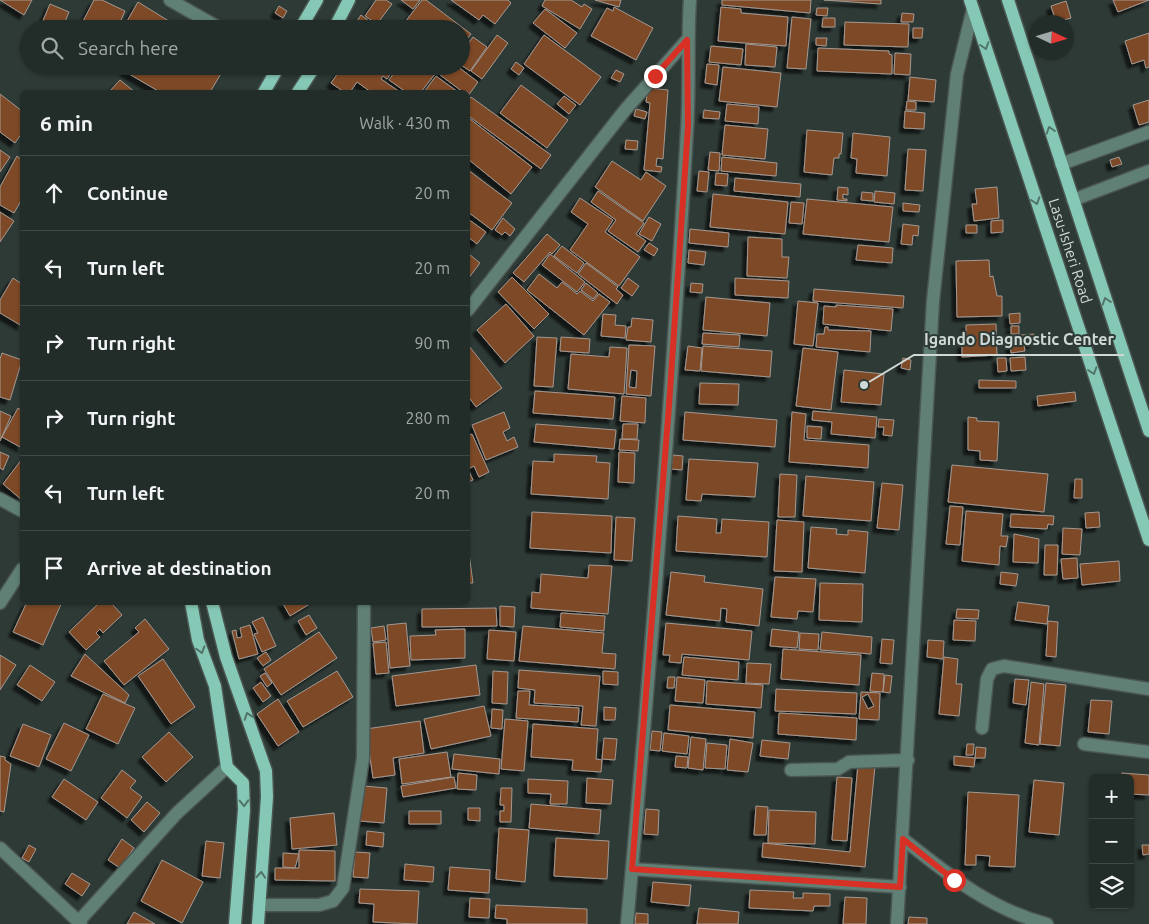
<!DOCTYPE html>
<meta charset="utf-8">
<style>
:root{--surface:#222c28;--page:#2a3430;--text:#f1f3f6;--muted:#a2a7a8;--line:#3f4845}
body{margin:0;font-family:Ubuntu,sans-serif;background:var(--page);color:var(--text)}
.controls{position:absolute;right:15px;bottom:15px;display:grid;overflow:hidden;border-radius:8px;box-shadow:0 1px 4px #0004}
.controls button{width:45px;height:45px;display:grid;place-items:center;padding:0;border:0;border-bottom:1px solid var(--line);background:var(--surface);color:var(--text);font:25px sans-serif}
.compass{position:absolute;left:1029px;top:15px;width:45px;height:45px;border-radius:50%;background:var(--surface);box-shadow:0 1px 4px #0004;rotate:94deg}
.stop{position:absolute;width:15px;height:15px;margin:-11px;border:4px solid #d93025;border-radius:50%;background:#fff}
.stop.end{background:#d93025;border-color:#fff;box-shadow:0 1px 5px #0008}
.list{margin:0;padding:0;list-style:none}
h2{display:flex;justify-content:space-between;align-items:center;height:65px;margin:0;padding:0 20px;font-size:21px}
h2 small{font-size:16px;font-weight:400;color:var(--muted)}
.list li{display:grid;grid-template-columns:32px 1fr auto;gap:15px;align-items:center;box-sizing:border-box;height:75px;padding:0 20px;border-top:1px solid var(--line)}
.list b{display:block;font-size:19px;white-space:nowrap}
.list em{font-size:16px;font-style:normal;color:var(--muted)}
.icon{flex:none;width:28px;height:28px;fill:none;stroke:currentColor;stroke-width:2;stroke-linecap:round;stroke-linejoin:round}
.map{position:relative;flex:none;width:1149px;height:924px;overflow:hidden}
.search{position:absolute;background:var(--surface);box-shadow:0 1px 4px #0004;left:20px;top:20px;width:450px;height:55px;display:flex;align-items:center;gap:12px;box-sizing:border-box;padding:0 18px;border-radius:28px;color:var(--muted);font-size:19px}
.panel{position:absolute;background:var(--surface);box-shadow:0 1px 4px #0004;left:20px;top:90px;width:450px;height:515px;border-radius:8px}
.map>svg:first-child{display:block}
.building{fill:#7e4926;stroke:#a49891;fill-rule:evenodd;filter:url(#shadow)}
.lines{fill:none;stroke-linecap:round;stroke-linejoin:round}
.minor-casing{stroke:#4b5653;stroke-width:15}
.major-casing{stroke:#4b5653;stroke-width:15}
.minor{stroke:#608076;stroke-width:12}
.major{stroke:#85c8b5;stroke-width:12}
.oneway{stroke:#517369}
.route{stroke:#d93025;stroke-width:6}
.labels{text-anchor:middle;stroke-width:4;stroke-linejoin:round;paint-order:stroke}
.street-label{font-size:15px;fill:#d0d8d5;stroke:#2e3a36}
.leader{fill:none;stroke:#d0d8d5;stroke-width:2}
.callout-dot{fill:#d0d8d5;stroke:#2e3a36;stroke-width:2}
.callout-label{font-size:16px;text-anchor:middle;font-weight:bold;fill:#d0d8d5;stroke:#2e3a36;stroke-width:4;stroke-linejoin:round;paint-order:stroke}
</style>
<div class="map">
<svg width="1149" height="924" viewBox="0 0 1149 924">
<defs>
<filter id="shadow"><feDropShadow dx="-4.5" dy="4.5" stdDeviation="1" flood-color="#0009"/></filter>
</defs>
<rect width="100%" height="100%" fill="#2e3a36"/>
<!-- building -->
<path class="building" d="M0,0H32L24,15Z
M94,0H102L125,11L117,29H79Z
M376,0H386L392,4L377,24L365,16Z
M401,0H420L413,9Z
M422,0H426L471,34L461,47V29H414L405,22Z
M451,0H508L511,3L495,24L483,15L479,20Z
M545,0H571L582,7L584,4L592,9L580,29L542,6Z
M595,0H621L619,7Z
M722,0H811L810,13L722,5Z
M824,0H881V4Z
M1113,0H1149L1118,12Z
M1066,1L1071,18L1056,22L1051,6Z
M138,2L172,23L169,29L123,28Z
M50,4L69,12L62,29L42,23Z
M279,6L287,11L283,18L275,13Z
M614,7L653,28L636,60L591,36L607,8L613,11Z
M721,7L741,9V13L788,17L786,46L718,41Z
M817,8H828L827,16L816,15Z
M545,9L577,33L565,48L533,23Z
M902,13L914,14L913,22H901Z
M361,15L377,27L375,29H361L355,24Z
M792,17L811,19L806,69L787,68Z
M823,18H835V27H822Z
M845,22L909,24L908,47L844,45Z
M913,28H923L922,38H913Z
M1149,33V67L1146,68L1144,60L1132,64L1125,41Z
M497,35L508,43L482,79L471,71Z
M544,35L601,77L580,105L524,64Z
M473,37L487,47L470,71L461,65V53Z
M816,38H827L826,46L816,45Z
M746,44L777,47L775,67L745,65Z
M711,46L743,49L741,65L709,62Z
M818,48L889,51V54L892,55V74L817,71Z
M895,53L911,54L910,75L894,74Z
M516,62L524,68L519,75L511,69Z
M707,64L719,65L717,85L705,83Z
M127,66H212L222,72L210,92H160L124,71Z
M343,66H396L387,79L383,76L381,79L400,92H371L357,82L350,92H344L331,83Z
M399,66H425L435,74L421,92H406L389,80Z
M428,66H457L478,82L468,96V92H463Z
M723,67L781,73L777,107L719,101Z
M616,70L624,74L620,82L611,78Z
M436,76L458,92H424Z
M910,77L936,80L934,102L908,100Z
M120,80L135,92H109Z
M521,85L568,120L547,148L500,113Z
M648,88L668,90L663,159L657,158L656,166L662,167L661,172L644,170L650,103L646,102Z
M0,94L22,111V133L15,143L0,132Z
M564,96L576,105L569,114L557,104Z
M471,97L551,155L541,169L470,117L468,118V101Z
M1149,100V122L1139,125L1133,105Z
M907,101L916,102V110H906Z
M727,104L759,107L758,124L725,121Z
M636,109L647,112L645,119L634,116Z
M704,110L720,112L719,119L703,118Z
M905,111L925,113L924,129L904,128Z
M470,119L532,167L511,194L468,159V122Z
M725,125L768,129L765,159L722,155Z
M807,130L843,133L841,154H839V158H834L832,175L804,172Z
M853,133L890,137L887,176L856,173L857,159L851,158Z
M626,140L638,141L637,150L625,149Z
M908,149L926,150L923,191L905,190Z
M0,150L10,157L0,172Z
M710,152L720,153L719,171L708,170Z
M17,156L22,160V199L14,213L0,205V187Z
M722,157L777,163L776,176L721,171Z
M1119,157L1122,164L1112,167L1110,160Z
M612,161L641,180L646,172L666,186L643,221L595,187Z
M468,170L512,203L492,230L468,212Z
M699,171L709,172L707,192L697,191Z
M716,173L728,174L727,186L715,185Z
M735,178L801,184L800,197L734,191Z
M838,187L848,188V195L843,194V199H847V201L837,200Z
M997,187L999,218L974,221L972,204H977L975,189Z
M598,191L644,223L636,234L646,241L638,252L608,231L616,220L591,202Z
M875,191L895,193L894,204L874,202Z
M862,192L873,193V201L861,200Z
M713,194L788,202L785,234L710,227Z
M580,198L613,220L605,232L640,257L619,286L570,250L588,224L571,212Z
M807,199L893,207L889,242L803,234Z
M791,202L804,203L802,224L789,223Z
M903,203L920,205L919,212L903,211Z
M0,212L14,221L0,242Z
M649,217L661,224L652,241L639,234Z
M503,218L515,229L510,236L505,232L502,235L495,230Z
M468,219L486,232L477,244L468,237Z
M1003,220V232L991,233V221Z
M903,224L919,226L918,236L913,235L912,245L901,244Z
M966,225H977V233H966Z
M690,229L729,233L728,247L689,243Z
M547,234L560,245L552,254L550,252L524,282L513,273Z
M748,237L782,239V257H789L787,278L747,276Z
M649,243L658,249L654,256L644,250Z
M858,245L893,248L892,263L856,260Z
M562,246L584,263L577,273L554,256Z
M689,250L706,252L704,265L688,263Z
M469,254L480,263L468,279V255Z
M550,254L585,282L577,292L542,265Z
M989,260L990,277L993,276L997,296H1002V316L957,317L956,261Z
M586,263L618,287L616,289L623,295L617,304L578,274Z
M539,274L557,288L562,282L577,294L580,291L593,301L599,294L610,302L584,335L527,290Z
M512,277L549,314L534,329L498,292Z
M13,278L22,284V326L0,313V300Z
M628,278L639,286L632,296L621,288Z
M735,278L789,281L788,298L735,295Z
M586,283L598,293L593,299L581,290Z
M691,283L703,284L702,293L690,292Z
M814,289L904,296L903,308L813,301Z
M706,297L770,303L767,336L703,330Z
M798,301L818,303L813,346L794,344Z
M506,304L534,336L505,363L477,330Z
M836,305L893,309L891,331L823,324L824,306L836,307Z
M1020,313V323L1010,324L1009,314Z
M603,314L616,315L615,325L626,326L625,338L601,336Z
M632,318L653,320L651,342L626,340L628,327H631Z
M996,324L997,355L962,357V344H966V325Z
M1011,326H1019V334H1011Z
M825,327H828V330L871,331L870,352L816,347L817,334H824Z
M703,333L740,335L739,347L702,344Z
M1034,334V343L1024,344L1025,351L1011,353L1009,336Z
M537,337L557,338L553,387L534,386Z
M561,337L590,339L589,353L560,351Z
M629,345L655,346L651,396L626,394ZM631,370L637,371L636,388L629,387Z
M469,346L502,388L476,407L468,396Z
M688,346L702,348L700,371L685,370Z
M703,346L772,351L770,377L701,371Z
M610,347L627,348L624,394L568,389L571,354L609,357Z
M803,348L838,352L831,410L796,406Z
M2,353L22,360L10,400L0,397V359Z
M1025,357L1026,370L1011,371L1010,358Z
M903,358L911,360L910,370L901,368Z
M997,358H1006L1007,371L998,372Z
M844,370L884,374L881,405L841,402Z
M979,380L1016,381V388H979Z
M700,383L739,384L738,405L699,404Z
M535,391L615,397L613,419L533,413Z
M1075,392L1076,401L1038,406L1037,396Z
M622,396L646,398L645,423L620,421Z
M18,408L22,411V448L2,437Z
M0,411L11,416L0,441Z
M813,411L877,417L875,438L831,434L832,422L812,420Z
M504,412L510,428L503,432L507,441L514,437L518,447L486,460L472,425Z
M685,412L777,420L775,447L683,440Z
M792,412L806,414L804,440L869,445L868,468L789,462Z
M968,417L977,418V421L999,422L997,461L980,460V451L968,450Z
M879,419L894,420L892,436L883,435L884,427H878Z
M536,424L616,430L614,449L534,442Z
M623,424H638L637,439H622Z
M807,426L822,427L821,439L807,438Z
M472,434L489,472L479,477L474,466L468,469L473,480L468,482V436Z
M620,439L639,440L638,451L619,450Z
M0,452L9,456L3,470L0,468Z
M619,452L635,453L634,483L618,482Z
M554,454L597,456L596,462L610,463L608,499L531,494L533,461L554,462Z
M673,455L683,456L682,470L671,469Z
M22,459V500L3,484Z
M689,459L758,463L755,497L702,494L701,501L686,500Z
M952,465L1048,474L1044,512L948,502Z
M780,474L797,475L795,517H778Z
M806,476L874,482L871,521L803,516Z
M1075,479H1082V498H1074Z
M882,483L903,485L899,530L877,528Z
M950,506L963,507L960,545L946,544Z
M966,511L1003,514L1001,536H1008L1006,547L1000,546L999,565L962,561Z
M532,512L612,516L611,553L530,548Z
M1099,512L1100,527L1086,528L1085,513Z
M1011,514L1054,516L1053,525L1048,524L1047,529L1010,527Z
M678,516L717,519L716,533H721L722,519L769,522L767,557L676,551Z
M616,517L635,518L632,561L614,560Z
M777,520L804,522L802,572L774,571Z
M811,527L837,529L836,534L848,535V530L868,532L865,573L808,568Z
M1063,528L1082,529L1080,555L1062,554Z
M1014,534L1039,539L1038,563L1013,562Z
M1045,545H1058L1057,575H1044Z
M468,546L473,583H468Z
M1077,558L1078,578L1063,579L1061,559Z
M1119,561L1120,581L1082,585L1080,564Z
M589,565L612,566L608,614L531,608L532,592L540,593L541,574L588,578Z
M671,572L705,576L704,582L763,589L759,626L726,622L727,609L721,608L720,621L666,615Z
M1001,572L1018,574L1016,586L1000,584Z
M775,577L816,579L813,612L798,611L797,619L771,617Z
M820,583L863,584L862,622L819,620Z
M27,602H62L43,645L13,632Z
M100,602H115L113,605L122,615L103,633L100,629L96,633L100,637L86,650L69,632Z
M282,602H313L290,616Z
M1018,602L1049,606L1047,624L1015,620Z
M500,606L515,607L514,627L500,626Z
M496,608L497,626L422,627V609Z
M957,609L979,610L978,619L956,618Z
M561,613L605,616L604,631L560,627Z
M309,615L317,628L306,635L298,621Z
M263,617L276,646L262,652L254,634L258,633L252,622Z
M145,619L169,649L124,685L104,661L139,632L135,628Z
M954,620L976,621L975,641L953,640Z
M1048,621L1058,622L1056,657L1046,656Z
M406,623L410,666L390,668L387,625Z
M666,623L752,631L749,660L682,654L681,663L669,662L670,655H663Z
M250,625L258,654L239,659L232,631L236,630L237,638L242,637L240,628Z
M384,626L386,640L373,642L371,628Z
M523,626L604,633L602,653L616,654L615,669L519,661Z
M465,629V658L411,660L410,636L436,635L435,630Z
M772,629L799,632L797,648L770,646Z
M489,630L516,632L514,661L487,659Z
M319,632L337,658L281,695L264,669Z
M822,632L872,637L871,654L820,650Z
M800,633L819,634L818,650L799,649Z
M882,639L894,640L892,664L880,663Z
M928,640L944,641L943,659L927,657Z
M386,642L389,673L376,674L373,643Z
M783,649L861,655L859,685L781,679Z
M266,652L271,660L263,666L257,658Z
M85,654L129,695L125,703L71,676Z
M0,655L16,665L0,690Z
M684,657L739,662L738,680L682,675Z
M944,657L958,659L956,684H962L959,716L939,714Z
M163,659L195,707L171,724L138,676Z
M747,663L771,664L769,684L746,683Z
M30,665L55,682L42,701L17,685Z
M476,665L480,695L396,706L392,676Z
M519,670L600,676L596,726L581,725L583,706L534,703L535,690L518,688Z
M337,671L353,697L303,727L287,701Z
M493,671L508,672L507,704L492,703Z
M603,671L618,672V685L603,684Z
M265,673L272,683L267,687L260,676Z
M872,673L884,674L883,692L870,691Z
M885,675L892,676L890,693L883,692Z
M668,677H675L674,688H667Z
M677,677L705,680L703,703L675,701Z
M1015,679L1029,680L1026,705L1013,703Z
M707,681L763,685L761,708L706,704Z
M261,682L271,696L263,702L253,688Z
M1031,682L1044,684L1039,745L1025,743Z
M1046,683L1066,685L1060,746L1040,744Z
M776,689L857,693L856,714L775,711Z
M518,691H530L529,705L579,708L578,722L516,718Z
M861,692L880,693L879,720L859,719ZM868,694L874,706L868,709L862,697Z
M103,694L135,708L118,744L86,729Z
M278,699L299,732L278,746L257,714Z
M1091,700L1112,701L1109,734L1088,732Z
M670,705L755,712L753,738L668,730Z
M484,706L491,736L431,749L424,719Z
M604,707L616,708L615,720H604Z
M492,709L503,710L502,729L491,728Z
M779,713L857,718L856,740L778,734Z
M505,719L528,721L524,771L501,769Z
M420,721L424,753L393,758L395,775L373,778L366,729Z
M64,723L89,735L71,771L46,759Z
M23,724L51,735L39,767L10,756Z
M533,724L598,729L596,759L602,760L601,772L572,770L573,760L531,757Z
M652,731L662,732L660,751L650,750Z
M169,732L193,757L166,782L142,757Z
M664,733L689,736L687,754L662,751Z
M691,737L706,739L703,770L688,768Z
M604,738L617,739L615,760L602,759Z
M730,739L753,743L748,772L727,770Z
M762,740L790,743L788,759L760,756Z
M707,743L727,745L725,769L705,768Z
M967,744H974L973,755H966Z
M976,747L986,748L985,758H975Z
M447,752L451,777L402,784L399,759Z
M454,754L500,759L499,774L452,769Z
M0,756L5,757V760L11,764L4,812L0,811Z
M676,756L688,757L687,768L675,767Z
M954,756L975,758L974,767L954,765Z
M858,764L875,766L865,867L762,857L763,843L850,852Z
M122,770L136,781L130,788L142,797L127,818L101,798Z
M458,773L477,775L476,790L457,789Z
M1122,773L1149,775V795L1130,794V778H1121Z
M454,777L456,788L403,797L401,786Z
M837,777L852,778L847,841L832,840Z
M587,778L613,780L611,804L586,803Z
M64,779L98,802L86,820L52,797Z
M528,779L568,781L567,804H550L551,794L528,793Z
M1034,780L1064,783L1059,835L1029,832Z
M363,786L387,788L384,823L360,821Z
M501,788H512L511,822H500V811H504V805H500Z
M968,792L1019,795L1015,867L989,866L990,856L976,855V865H965Z
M147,802L160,813L144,832L131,820Z
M531,804L601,810L599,834L529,828Z
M756,806L768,807L766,835H754Z
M468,808H480V821L468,820Z
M646,809L659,810L658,835L644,834Z
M769,810L816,812L815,844L768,843Z
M409,811H441V824H409Z
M334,813L337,845L292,849L290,818Z
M499,828L529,830L525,882L496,879Z
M367,831L384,833L383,847L366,845Z
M556,838L609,841L607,879L554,876Z
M122,839L134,848L120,868L108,860Z
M206,841L224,843L220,878L202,876Z
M29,845L36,849L29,862L22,858Z
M1142,845H1149V854L1143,855Z
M299,850L335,851V881L275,880V868H299Z
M355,852L370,853L368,878L353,877Z
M283,853L299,854L295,868L283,867Z
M162,860L203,882L182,923L141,901Z
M405,864L434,867L433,882L404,880Z
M450,867L490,870L489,893L448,890Z
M72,873L90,884L82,896L65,884Z
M653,882L691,885L689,906L651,902Z
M360,889L419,891L417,924L373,922L374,904L359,903Z
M750,890L794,892L793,898H803V893L830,894V906H814L813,911L749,908Z
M845,897L867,898L866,924H843Z
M470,898L490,899L489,918L469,917Z
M496,905L587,909V924H507V919L495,918Z
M699,908L739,912L738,924H697Z
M134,912L155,924H127Z
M636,913L648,914V924H635Z
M909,917L927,918V924H908Z"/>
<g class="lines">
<defs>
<path id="minor" d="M170,0L221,29
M1061,164L1149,132
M1073,200L1149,171
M468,310L625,110L687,40
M0,499L22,511
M0,603L22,569
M982,728L987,679L992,669L1004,666L1149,689
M1084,744L1149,752
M791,770L838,769L849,762L908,760
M903,839C947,874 991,910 1047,924
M0,848L81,924
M632,869L900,887
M259,905H319L333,901L343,888L363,758L364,602
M79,921L177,813L227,767
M627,924C651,660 672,395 687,130C690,87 687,43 690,0
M897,924L933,301L957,74L973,9"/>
<path id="major" d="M970,0L1149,540
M1008,0L1149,431
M300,29L317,0
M334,29L349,0
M264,92L279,66
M298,92L315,66
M191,602L198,640L215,686L227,767L243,783L244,810L235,924
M212,602L226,657L266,771L267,797L258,924"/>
</defs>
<!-- minor casing -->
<use href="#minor" class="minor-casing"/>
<!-- major casing -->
<use href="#major" class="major-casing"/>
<!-- minor -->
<use href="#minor" class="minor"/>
<!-- major -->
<use href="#major" class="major"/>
</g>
<!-- one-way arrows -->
<defs><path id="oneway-chevron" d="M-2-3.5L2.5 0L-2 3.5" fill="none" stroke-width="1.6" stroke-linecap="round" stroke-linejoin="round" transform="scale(1.25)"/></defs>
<g class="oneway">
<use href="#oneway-chevron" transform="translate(985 46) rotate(72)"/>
<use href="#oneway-chevron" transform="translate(1050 130) rotate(-108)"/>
<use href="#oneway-chevron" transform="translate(1036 201) rotate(72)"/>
<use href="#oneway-chevron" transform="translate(1106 301) rotate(-108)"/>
<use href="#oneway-chevron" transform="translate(1093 371) rotate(72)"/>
<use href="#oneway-chevron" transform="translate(201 650) rotate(74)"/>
<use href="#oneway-chevron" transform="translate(248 716) rotate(-109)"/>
<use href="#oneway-chevron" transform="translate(244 803) rotate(88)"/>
<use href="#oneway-chevron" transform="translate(261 875) rotate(-86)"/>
</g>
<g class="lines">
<!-- route -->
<path class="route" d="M655,76L687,40L688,127L669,406L632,869L900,887L903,839L954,880"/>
</g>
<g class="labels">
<!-- street labels -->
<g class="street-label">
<text transform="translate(1070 251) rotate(72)" y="5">Lasu-Isheri Road</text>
</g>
</g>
<!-- callouts -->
<path class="leader" d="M864 385L914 355H1124"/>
<circle class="callout-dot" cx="864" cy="385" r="5"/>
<g class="callout-label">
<text x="1019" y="345">Igando Diagnostic Center</text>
</g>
</svg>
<div class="controls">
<button>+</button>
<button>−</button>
<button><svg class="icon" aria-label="layers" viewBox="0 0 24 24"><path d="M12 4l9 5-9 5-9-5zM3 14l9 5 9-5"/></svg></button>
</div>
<svg class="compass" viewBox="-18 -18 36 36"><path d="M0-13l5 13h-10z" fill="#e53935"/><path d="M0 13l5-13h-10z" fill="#a2a7a8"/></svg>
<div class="stop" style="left:954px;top:880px"></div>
<div class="stop end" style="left:655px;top:76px"></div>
<div class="search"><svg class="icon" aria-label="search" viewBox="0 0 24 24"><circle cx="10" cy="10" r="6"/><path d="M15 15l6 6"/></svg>Search here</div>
<section class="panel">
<h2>6 min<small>Walk · 430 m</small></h2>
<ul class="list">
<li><svg class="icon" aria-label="ahead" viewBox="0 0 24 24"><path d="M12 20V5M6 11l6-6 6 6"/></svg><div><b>Continue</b></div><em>20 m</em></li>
<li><svg class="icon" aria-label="left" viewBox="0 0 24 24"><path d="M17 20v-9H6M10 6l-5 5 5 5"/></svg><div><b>Turn left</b></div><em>20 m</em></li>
<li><svg class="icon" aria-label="right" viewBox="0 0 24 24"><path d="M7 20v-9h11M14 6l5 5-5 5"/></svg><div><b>Turn right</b></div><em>90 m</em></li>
<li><svg class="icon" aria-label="right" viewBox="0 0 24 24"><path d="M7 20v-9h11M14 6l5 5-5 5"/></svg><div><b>Turn right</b></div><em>280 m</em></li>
<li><svg class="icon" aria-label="left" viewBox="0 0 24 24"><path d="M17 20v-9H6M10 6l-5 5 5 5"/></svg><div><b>Turn left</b></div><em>20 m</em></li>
<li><svg class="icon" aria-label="arrive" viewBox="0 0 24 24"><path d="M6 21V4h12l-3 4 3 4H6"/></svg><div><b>Arrive at destination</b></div></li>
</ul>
</section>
</div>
